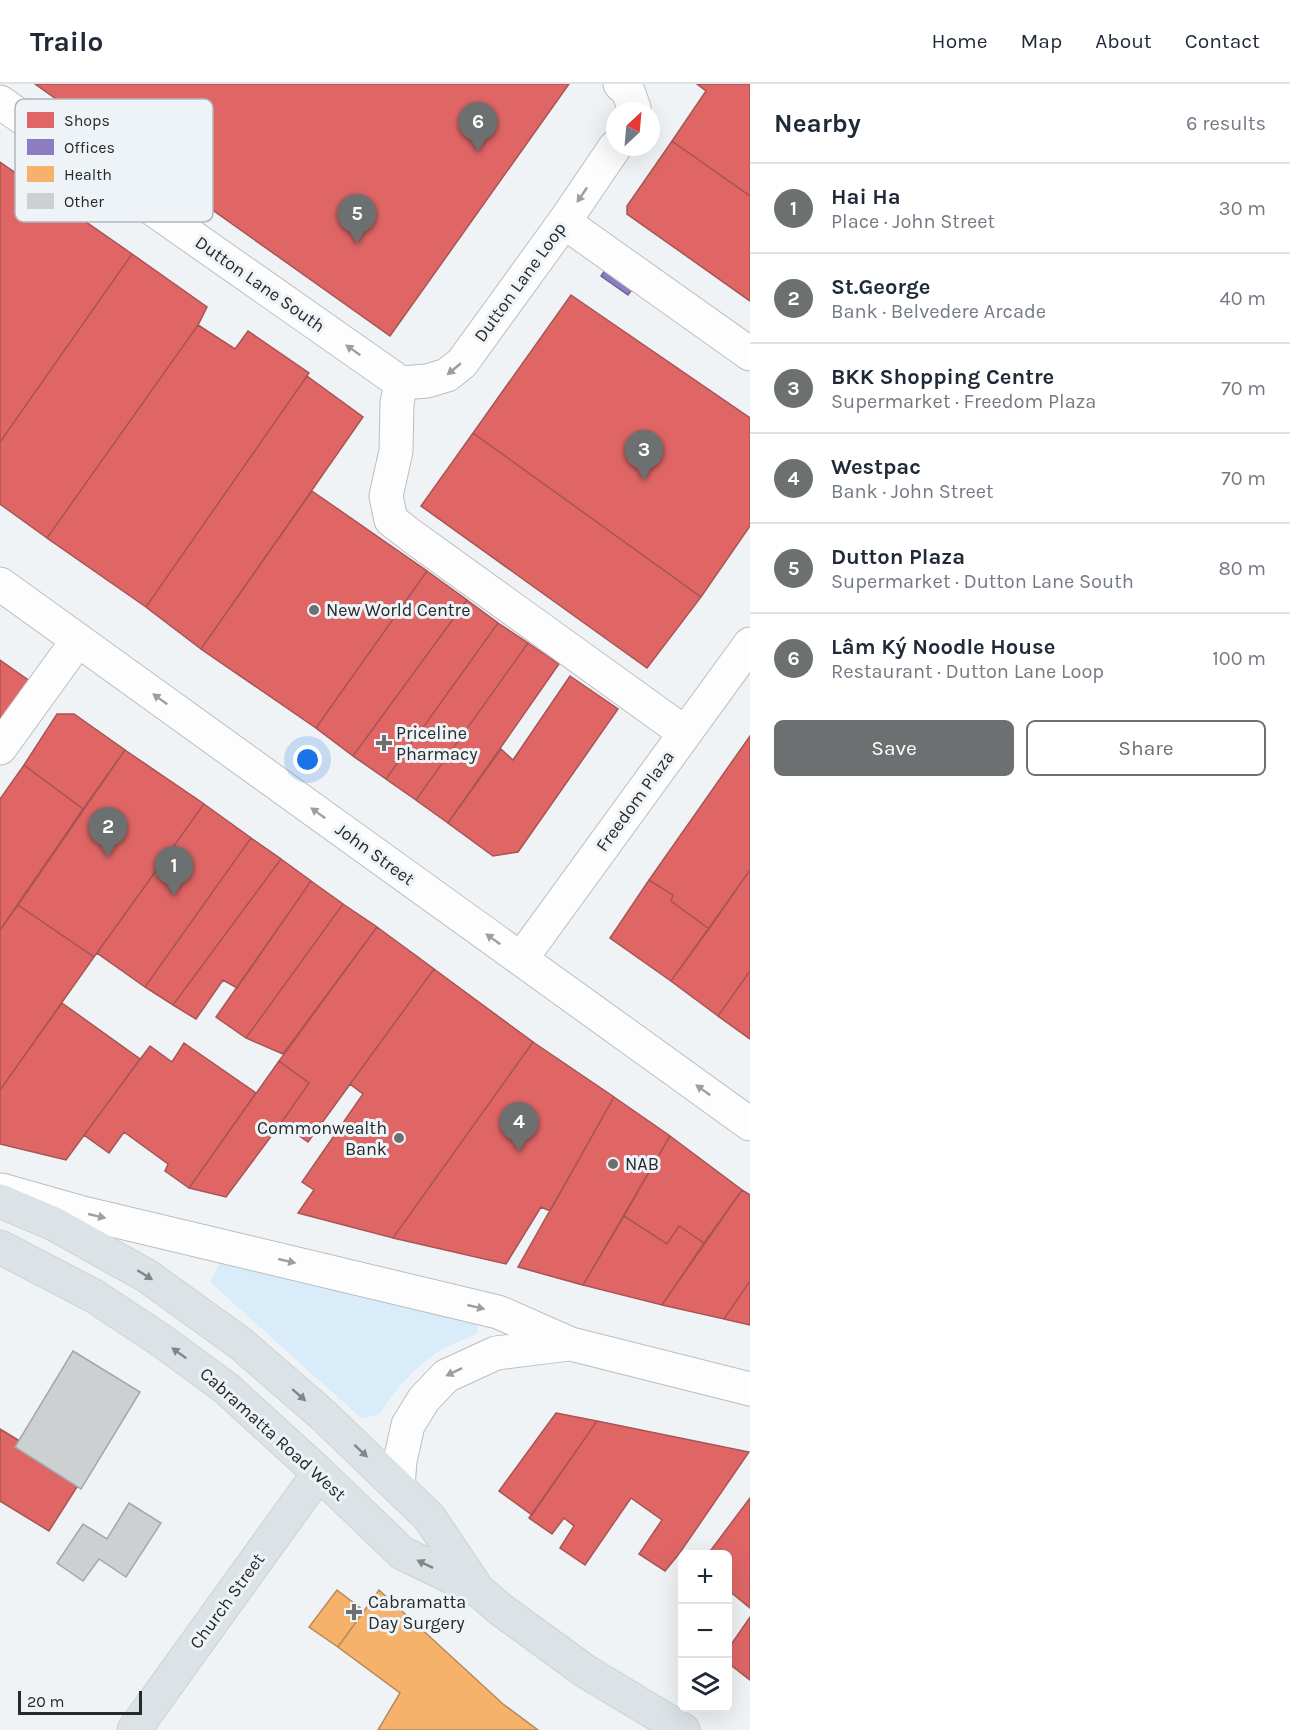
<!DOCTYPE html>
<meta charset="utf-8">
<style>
:root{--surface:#fff;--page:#f2f2f3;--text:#1f2937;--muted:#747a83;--line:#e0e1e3;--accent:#6d7071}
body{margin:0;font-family:Karla,sans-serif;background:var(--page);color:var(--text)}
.controls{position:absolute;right:18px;bottom:18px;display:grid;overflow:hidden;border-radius:9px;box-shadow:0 6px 24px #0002}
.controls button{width:54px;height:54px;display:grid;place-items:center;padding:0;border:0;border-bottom:2px solid var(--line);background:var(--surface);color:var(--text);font:30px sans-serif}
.compass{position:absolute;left:606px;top:18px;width:54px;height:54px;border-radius:50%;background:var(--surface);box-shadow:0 6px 24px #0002;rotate:26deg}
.scale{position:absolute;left:18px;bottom:15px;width:124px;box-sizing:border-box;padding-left:6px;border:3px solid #27292a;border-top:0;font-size:16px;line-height:21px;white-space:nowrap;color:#27292a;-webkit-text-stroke:4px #eef3f7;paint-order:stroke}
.you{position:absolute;left:308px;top:676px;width:21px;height:21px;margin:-15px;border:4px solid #fff;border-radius:50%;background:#1a73e8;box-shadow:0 0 0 9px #1a73e833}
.badge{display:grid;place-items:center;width:39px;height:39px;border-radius:50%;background:var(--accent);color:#fff;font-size:20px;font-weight:700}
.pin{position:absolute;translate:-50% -50px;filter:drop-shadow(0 2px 3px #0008)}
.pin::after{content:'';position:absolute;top:32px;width:21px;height:18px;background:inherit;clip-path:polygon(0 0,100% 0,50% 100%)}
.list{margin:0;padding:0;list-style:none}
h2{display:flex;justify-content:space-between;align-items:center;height:78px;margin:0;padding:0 24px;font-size:26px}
h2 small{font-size:20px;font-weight:400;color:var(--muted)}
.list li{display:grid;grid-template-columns:39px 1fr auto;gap:18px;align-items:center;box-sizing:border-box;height:90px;padding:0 24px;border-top:2px solid var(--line)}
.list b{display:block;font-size:22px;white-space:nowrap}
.list p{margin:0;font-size:20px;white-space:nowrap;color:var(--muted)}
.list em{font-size:20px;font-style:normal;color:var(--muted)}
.actions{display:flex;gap:12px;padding:18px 24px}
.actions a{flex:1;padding:14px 0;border:2px solid var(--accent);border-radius:9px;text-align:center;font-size:21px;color:var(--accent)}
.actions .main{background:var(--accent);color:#fff}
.icon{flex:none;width:33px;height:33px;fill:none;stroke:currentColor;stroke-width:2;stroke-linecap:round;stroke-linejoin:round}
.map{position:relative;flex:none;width:750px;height:1646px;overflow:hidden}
header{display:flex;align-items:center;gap:36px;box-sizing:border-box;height:84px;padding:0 30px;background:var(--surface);border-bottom:2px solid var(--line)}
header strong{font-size:28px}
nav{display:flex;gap:33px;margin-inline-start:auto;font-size:21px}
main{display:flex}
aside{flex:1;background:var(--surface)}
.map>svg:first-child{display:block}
.green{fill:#d8ecf9}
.shops{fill:#e06666;stroke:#a85454;stroke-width:1.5}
.offices{fill:#8e7cc3;stroke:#6f6395;stroke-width:1.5}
.health{fill:#f6b26b;stroke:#b88958;stroke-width:1.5}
.building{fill:#cdd0d1;stroke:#a5a7a8;stroke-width:1.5}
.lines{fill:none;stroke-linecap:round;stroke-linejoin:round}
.minor-casing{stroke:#bbbdbf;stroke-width:35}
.major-casing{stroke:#ced0d0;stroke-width:35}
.minor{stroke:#fdfdfe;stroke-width:33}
.major{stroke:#dbe3e7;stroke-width:33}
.oneway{fill:#9d9e9f}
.oneway2{fill:#818688}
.poi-dot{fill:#6d7071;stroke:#eef3f7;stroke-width:2}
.labels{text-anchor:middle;stroke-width:6;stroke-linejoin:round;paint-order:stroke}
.street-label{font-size:18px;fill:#27292a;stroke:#eef3f7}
.poi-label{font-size:18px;fill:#27292a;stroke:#eef3f7;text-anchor:start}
.key{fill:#eef3f7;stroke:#b2b6ba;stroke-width:1.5}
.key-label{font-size:16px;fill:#27292a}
</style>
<header>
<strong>Trailo</strong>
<nav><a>Home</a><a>Map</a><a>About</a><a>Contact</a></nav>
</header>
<main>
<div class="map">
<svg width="750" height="1646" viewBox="0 0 750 1646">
<rect width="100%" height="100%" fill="#f0f3f5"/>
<!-- green -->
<path class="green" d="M223,1173L476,1233L478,1249C465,1255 452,1260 440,1267C414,1282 395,1307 379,1331L361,1334L210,1198Z"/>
<!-- shops -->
<path class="shops" d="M35,0H569L390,252Z
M697,0H750V112L672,57L706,7Z
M672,57L750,112V217L627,130V122Z
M0,78L132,170L0,358Z
M132,170L207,223L198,241L47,454L0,420V358Z
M571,211L750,334V442L701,513L473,349Z
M198,241L235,265L248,247L309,289L146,523L47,454Z
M307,292L363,333L201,565L146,523Z
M473,349L701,513L647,584L421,422Z
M312,407L427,487L316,644L201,565Z
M427,487L467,516L353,672L316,644Z
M467,516L498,539L386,695L353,672Z
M498,539L528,559L416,716L386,695Z
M528,559L559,580L448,739L416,716Z
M0,576L34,600L0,648Z
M570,592L618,625L518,768L493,772L448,739L501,665L513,676Z
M57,630H74L125,666L83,725L24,681Z
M750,652V786L709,845L671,817L673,811L649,796Z
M125,666L204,720L94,873L18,821Z
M24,681L83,725L0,846V715Z
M204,720L251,754L145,903L97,869Z
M251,754L281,775L173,921L145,903Z
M281,775L311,797L237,904L223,896L196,935L173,921Z
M750,786V887L718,932L671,897Z
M649,796L673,811L671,817L709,845L671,897L610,854Z
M311,797L343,820L246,954L216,933Z
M343,820L377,843L283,970L246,954Z
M18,821L94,873L0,1006V846Z
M377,843L434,885L308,1058L281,1039L309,999L279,977Z
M434,885L533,958L393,1154L298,1129L314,1106L302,1098L363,1010L350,1000Z
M750,887V955L718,932Z
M62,919L140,975L66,1076L0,1060V1006Z
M533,958L614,1013L550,1127L541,1123L506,1180L393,1154Z
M184,959L256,1009L189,1104L165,1087L168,1080L124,1048L109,1069L84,1051L150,962L172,978Z
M279,977L309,999L281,1039L226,1113L189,1104Z
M614,1013L670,1052L583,1201L518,1183Z
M670,1052L742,1106L704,1159L679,1142L667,1160L624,1132Z
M742,1106L750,1111V1197L724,1235L662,1221Z
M624,1132L667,1160L679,1142L704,1159L662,1221L583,1201Z
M750,1197V1241L724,1235Z
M556,1329L597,1337L532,1431L499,1407Z
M597,1337L749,1368L679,1470L665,1487L639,1470L662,1436L631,1414L585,1481L560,1464L574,1442L564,1434L552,1450L529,1434Z
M0,1345L82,1395L49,1447L0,1417Z
M750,1414V1524L728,1506V1470H708Z
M750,1533V1596L728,1579V1565Z"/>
<!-- offices -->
<path class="offices" d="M620,164L648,183L628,211L601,192Z"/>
<!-- health -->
<path class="health" d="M337,1506L364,1527L338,1563L309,1543Z
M379,1506L503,1620L538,1646H378L400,1609L338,1563Z"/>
<!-- building -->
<path class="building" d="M73,1267L140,1308L81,1405L15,1363Z
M129,1419L161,1439L126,1493L99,1475L83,1497L57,1479L83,1440L107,1455Z"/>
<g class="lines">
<defs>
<path id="minor" d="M620,0L628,7L634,24L633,27
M0,18L401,299
M564,138L750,270
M401,299L397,319L396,367L386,412L391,436L413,453L685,649
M401,299L427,297L447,291L462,279L564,138L615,63
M0,500L750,1040
M0,664L78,556
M521,875L750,560
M2,1106L83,1129L498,1228L571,1260L750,1305
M398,1402L400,1377L408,1341L424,1315L446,1292L496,1269L569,1260"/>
<path id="major" d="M0,1117L54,1140L147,1192L240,1259L323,1331L429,1433L478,1506
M0,1163L94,1212L162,1257L226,1304L319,1389L402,1469L478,1506L500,1525L585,1587L683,1646
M134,1646L319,1389"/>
</defs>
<!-- minor casing -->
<use href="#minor" class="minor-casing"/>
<!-- major casing -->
<use href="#major" class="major-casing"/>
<!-- minor -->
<use href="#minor" class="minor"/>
<!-- major -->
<use href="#major" class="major"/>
</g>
<!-- one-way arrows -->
<defs><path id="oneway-solid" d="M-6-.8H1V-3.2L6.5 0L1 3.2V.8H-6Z" transform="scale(1.5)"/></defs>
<g class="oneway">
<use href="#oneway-solid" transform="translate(582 111) rotate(124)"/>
<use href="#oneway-solid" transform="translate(353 266) rotate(-145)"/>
<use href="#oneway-solid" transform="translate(454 285) rotate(140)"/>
<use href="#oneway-solid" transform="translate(160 615) rotate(-144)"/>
<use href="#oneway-solid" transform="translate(318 729) rotate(-144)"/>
<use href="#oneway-solid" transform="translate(493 855) rotate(-144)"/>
<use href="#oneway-solid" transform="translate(703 1006) rotate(-144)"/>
<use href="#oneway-solid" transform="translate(97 1132) rotate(13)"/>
<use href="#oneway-solid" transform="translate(287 1177) rotate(13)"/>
<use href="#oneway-solid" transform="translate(476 1223) rotate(13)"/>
<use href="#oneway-solid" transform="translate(454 1288) rotate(154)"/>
</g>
<g class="oneway2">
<use href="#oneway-solid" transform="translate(145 1191) rotate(32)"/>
<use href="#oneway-solid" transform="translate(179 1269) rotate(-144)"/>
<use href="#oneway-solid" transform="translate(299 1311) rotate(41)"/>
<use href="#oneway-solid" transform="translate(361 1367) rotate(43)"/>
<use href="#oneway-solid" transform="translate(425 1480) rotate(-154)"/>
</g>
<!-- markers -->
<g class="poi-dot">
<circle cx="314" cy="526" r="6"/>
<path d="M381 650h6v6h6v6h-6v6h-6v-6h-6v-6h6z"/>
<circle cx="399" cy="1054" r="6"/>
<circle cx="613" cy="1080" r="6"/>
<path d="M351 1519h6v6h6v6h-6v6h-6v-6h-6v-6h6z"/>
</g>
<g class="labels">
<!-- street labels -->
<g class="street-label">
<text transform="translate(520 198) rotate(-54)" y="6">Dutton Lane Loop</text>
<text transform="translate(260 200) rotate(35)" y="6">Dutton Lane South</text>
<text transform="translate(635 717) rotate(-54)" y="6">Freedom Plaza</text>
<text transform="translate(375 770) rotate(36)" y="6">John Street</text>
<text transform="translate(273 1350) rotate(42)" y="6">Cabramatta Road West</text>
<text transform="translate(227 1517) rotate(-54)" y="6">Church Street</text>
</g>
<!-- poi labels -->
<g class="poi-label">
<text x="326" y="532">New World Centre</text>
<text x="396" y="655">Priceline<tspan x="396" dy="21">Pharmacy</tspan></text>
<text x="387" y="1050" text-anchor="end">Commonwealth<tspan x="387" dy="21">Bank</tspan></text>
<text x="625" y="1086">NAB</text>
<text x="368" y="1524">Cabramatta<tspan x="368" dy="21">Day Surgery</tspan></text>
</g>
</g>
<!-- legend -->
<rect x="15" y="15" width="198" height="123" rx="9" class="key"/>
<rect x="27" y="28" width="27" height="16" fill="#e06666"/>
<rect x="27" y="55" width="27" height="16" fill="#8e7cc3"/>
<rect x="27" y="82" width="27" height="16" fill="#f6b26b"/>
<rect x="27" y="109" width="27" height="16" fill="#cdd0d1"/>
<g class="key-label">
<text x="64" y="42">Shops</text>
<text x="64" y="69">Offices</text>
<text x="64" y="96">Health</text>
<text x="64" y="123">Other</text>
</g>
</svg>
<div class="controls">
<button>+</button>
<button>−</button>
<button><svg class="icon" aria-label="layers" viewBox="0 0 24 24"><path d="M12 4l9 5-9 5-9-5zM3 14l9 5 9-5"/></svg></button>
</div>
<svg class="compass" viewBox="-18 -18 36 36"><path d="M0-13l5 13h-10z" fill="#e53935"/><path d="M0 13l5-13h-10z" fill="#747a83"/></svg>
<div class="scale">20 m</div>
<div class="you"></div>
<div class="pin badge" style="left:174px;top:812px">1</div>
<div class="pin badge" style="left:108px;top:773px">2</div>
<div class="pin badge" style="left:644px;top:396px">3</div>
<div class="pin badge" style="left:519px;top:1068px">4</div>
<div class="pin badge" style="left:357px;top:160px">5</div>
<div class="pin badge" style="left:478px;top:68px">6</div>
</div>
<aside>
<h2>Nearby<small>6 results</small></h2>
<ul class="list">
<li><span class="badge">1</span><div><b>Hai Ha</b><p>Place · John Street</p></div><em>30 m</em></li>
<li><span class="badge">2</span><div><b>St.George</b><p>Bank · Belvedere Arcade</p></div><em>40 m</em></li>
<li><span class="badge">3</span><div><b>BKK Shopping Centre</b><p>Supermarket · Freedom Plaza</p></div><em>70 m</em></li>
<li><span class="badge">4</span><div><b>Westpac</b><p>Bank · John Street</p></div><em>70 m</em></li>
<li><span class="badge">5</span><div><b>Dutton Plaza</b><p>Supermarket · Dutton Lane South</p></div><em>80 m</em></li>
<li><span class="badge">6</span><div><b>Lâm Ký Noodle House</b><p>Restaurant · Dutton Lane Loop</p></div><em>100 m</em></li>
</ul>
<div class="actions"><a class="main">Save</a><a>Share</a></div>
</aside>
</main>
